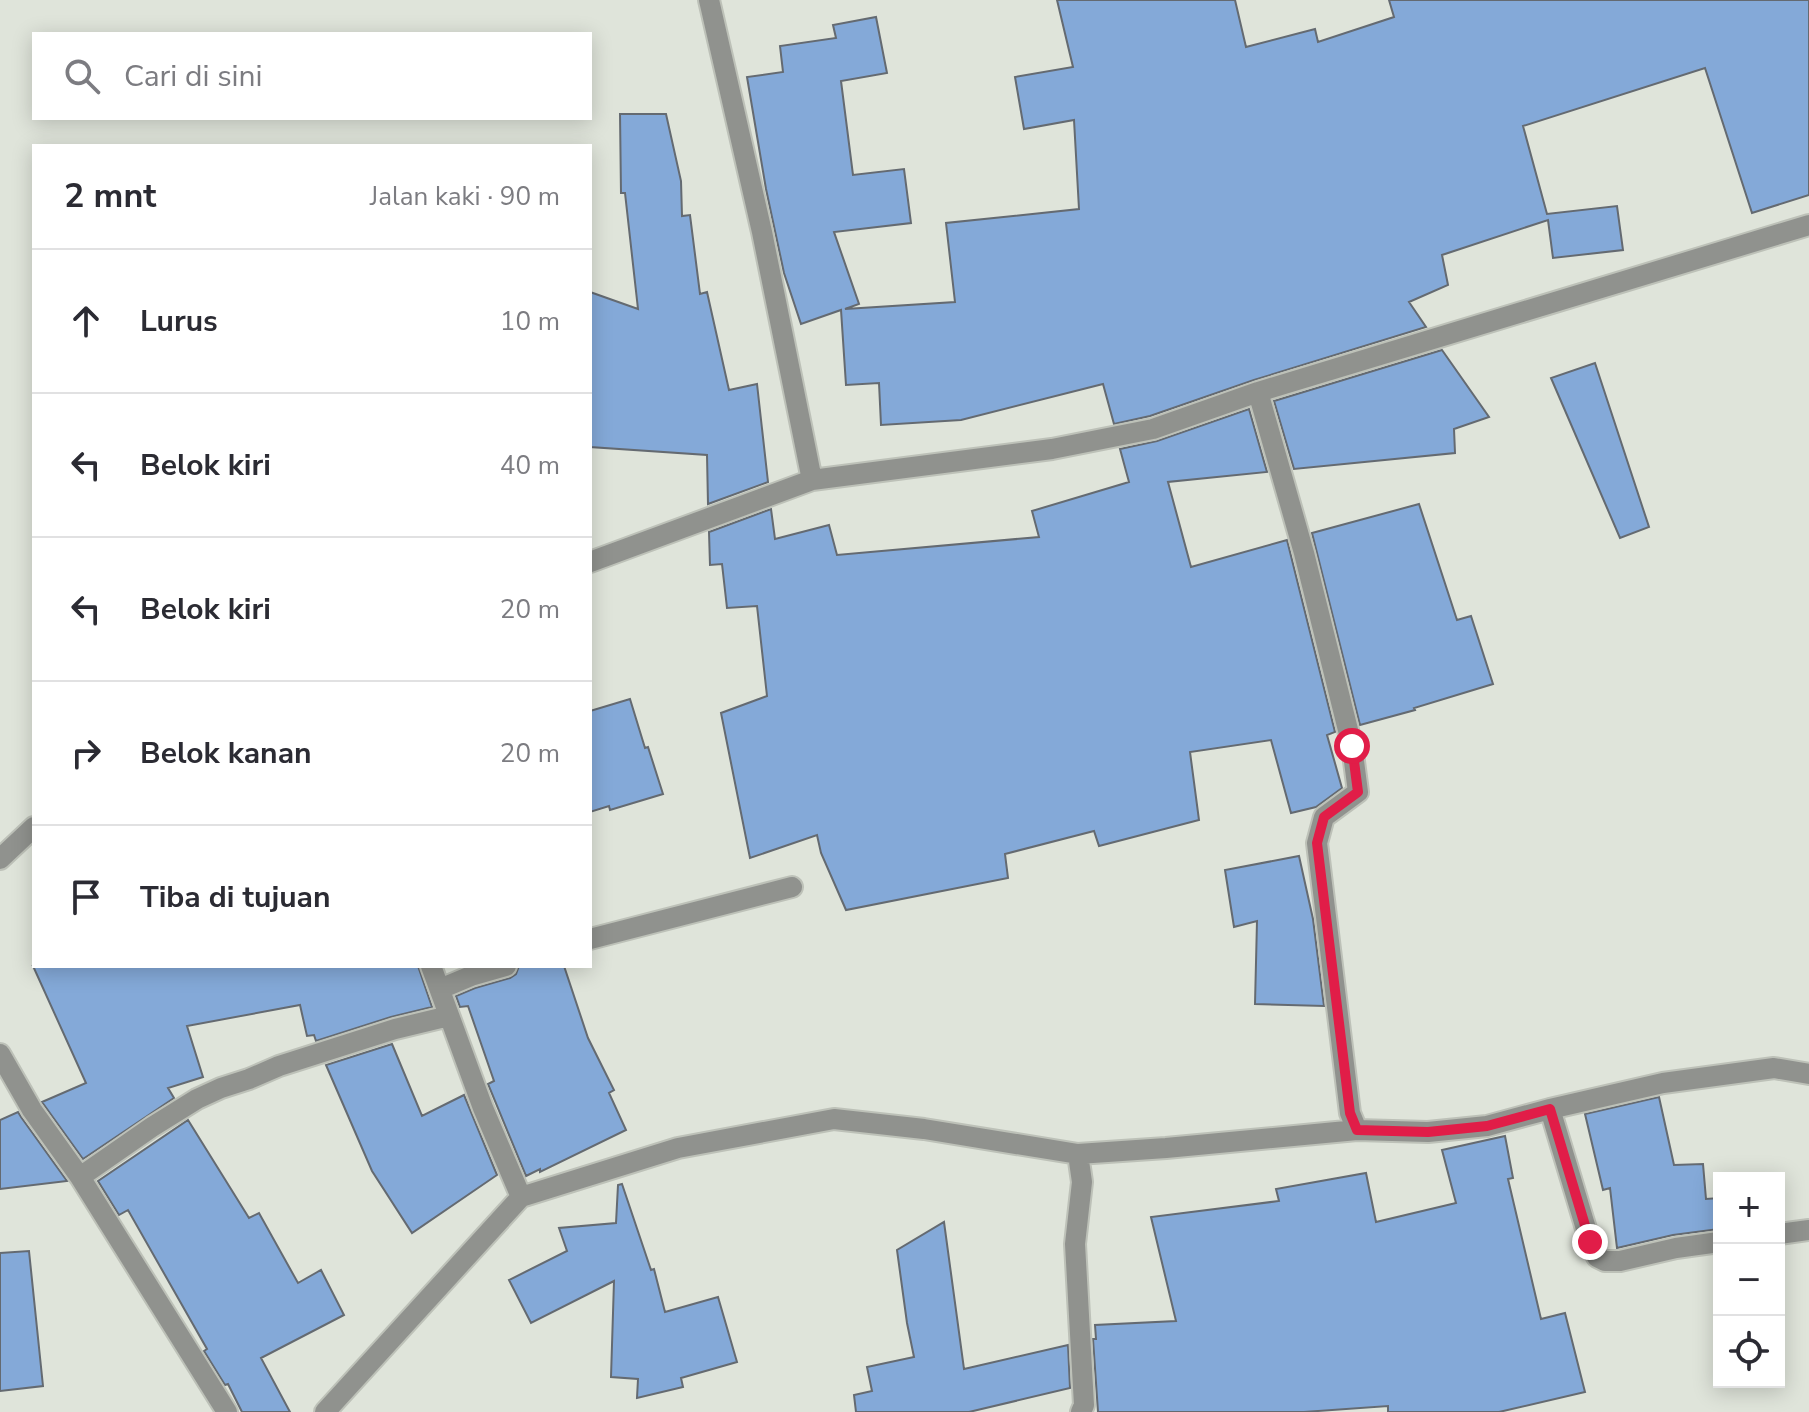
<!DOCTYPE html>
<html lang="id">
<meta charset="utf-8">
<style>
:root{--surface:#fff;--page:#f2f2f3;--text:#2b2b33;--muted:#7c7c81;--line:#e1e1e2}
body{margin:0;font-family:"Nunito Sans",sans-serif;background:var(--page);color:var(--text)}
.controls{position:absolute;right:24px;bottom:24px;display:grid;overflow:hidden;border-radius:0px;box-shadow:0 4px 20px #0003}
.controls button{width:72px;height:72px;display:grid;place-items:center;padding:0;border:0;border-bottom:2px solid var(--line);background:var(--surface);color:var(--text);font:40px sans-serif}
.stop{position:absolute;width:24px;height:24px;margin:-18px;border:6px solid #e11d48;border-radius:50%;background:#fff}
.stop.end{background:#e11d48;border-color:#fff;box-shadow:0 2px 8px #0008}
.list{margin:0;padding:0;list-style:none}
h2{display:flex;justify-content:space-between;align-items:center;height:104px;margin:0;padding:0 32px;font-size:34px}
h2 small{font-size:26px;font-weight:400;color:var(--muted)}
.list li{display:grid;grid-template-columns:52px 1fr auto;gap:24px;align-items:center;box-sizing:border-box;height:144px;padding:0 32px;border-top:2px solid var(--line)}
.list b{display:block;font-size:30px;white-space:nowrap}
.list em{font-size:26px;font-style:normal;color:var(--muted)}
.icon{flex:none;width:44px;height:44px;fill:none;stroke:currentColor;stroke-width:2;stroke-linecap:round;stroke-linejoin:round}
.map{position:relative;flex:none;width:1809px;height:1412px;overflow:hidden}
.search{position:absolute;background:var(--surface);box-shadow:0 4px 20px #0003;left:32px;top:32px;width:560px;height:88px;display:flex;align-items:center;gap:20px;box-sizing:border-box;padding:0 28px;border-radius:0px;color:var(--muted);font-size:30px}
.panel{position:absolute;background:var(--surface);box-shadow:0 4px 20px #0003;left:32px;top:144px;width:560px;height:824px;border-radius:0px}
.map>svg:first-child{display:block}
.building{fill:#84a9d8;stroke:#646a71;stroke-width:2}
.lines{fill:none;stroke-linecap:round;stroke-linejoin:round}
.minor-casing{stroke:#bdc1b8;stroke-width:24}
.minor{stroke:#90928e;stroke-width:20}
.route{stroke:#e11d48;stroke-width:10}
</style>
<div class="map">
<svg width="1809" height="1412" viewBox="0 0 1809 1412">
<rect width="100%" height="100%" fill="#dfe4da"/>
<!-- building -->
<path class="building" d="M1057,0H1235L1246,47L1315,29L1318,42L1394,17L1389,0H1809V195L1752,213L1705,68L1523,126L1547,214L1617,206L1623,250L1553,258L1548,220L1442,255L1448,285L1409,302L1426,327L1254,380L1150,416L1114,424L1103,384L961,420L881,425L879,383L846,385L841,310L801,324L784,273L766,189L747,77L783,72L780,46L836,38L833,25L876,17L887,73L841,81L853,175L904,169L911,223L834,232L859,304L845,309L955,302L946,223L1079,209L1074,120L1024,129L1015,77L1073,67Z
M620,114H666L681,181L682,216L690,215L700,294L707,292L729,390L757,384L768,482L708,504L707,455L590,447V292L638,309L625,193H621Z
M1442,350L1489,417L1454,429L1455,453L1294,469L1274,401Z
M1595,363L1649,527L1620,538L1551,378Z
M1249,409L1267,472L1168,482L1191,567L1287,540L1335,732L1327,735L1342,788L1316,807L1291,813L1271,740L1190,752L1199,820L1099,846L1094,831L1005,854L1008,878L846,910L821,853L817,835L750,858L721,713L767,696L757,606L727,608L722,564L710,565L709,532L771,509L775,539L829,525L837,555L1039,537L1032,511L1129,482L1120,449L1157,441Z
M1419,504L1457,620L1471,616L1493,684L1414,708L1415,710L1360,725L1312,533Z
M630,699L645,748L648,747L663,794L610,810L609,806L590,812V711Z
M1299,856L1313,919L1324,1006L1255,1004L1257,921L1234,927L1225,870Z
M33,966H418L432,1007L391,1017L316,1041L314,1035L307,1036L300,1005L187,1026L203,1077L168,1088L174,1098L83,1159L42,1102L86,1083Z
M519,966H564L588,1038L614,1090L609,1093L626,1130L540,1172V1169L526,1176L488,1084L494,1081L468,1006L460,1007L456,996L475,988L510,978L516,974Z
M392,1044L422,1116L464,1095L497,1175L412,1233L372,1171L326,1065Z
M1659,1097L1674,1165L1703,1164L1706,1199L1719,1198V1229L1673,1235L1617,1248L1610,1188L1603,1190L1585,1114Z
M18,1112L21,1117L67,1181L0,1189V1120Z
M188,1120L249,1218L259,1213L298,1283L321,1270L344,1315L261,1358L290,1412H242L228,1384L225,1385L204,1351L207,1349L128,1210L119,1215L98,1181Z
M1505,1136L1513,1178L1508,1179L1541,1319L1565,1313L1585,1392L1499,1412H1388V1406L1304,1412H1098L1093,1339H1096L1095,1325L1176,1321L1151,1217L1279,1201L1276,1189L1366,1173L1376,1222L1456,1203L1442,1150Z
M622,1184L651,1270L654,1269L665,1312L718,1297L737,1362L681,1378L683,1387L637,1398L638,1379L611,1377L614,1281L531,1323L509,1280L567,1251L559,1228L616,1223L618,1185Z
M944,1222L964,1369L1068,1345L1070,1388L969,1412H856L854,1395L872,1391L867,1367L914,1357L907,1323L897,1250Z
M29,1251L43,1386L0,1391V1253Z"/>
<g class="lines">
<defs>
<path id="minor" d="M709,0L762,232L812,480
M590,562L812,480L1052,449L1153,429L1258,392L1809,225
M0,859L34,827
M590,939L792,887
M440,989L471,976L506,966
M0,1054L32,1110L80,1177L227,1412
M1550,1109L1590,1242L1597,1257L1605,1261H1620L1676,1248L1719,1242
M1357,1130L1428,1132L1487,1126L1550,1109L1663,1083L1774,1068L1809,1074
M80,1177L152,1127L197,1099L221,1088L249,1079L279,1066L395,1029L449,1016
M521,1197L678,1148L834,1119L924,1129L1078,1154
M1779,1234L1809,1230
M325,1412L521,1197L483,1108L431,966
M1081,1412L1084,1405L1075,1244L1082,1182L1078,1154L1166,1148L1357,1130L1350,1113L1317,843L1324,817L1358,792L1352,746L1304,553L1258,392"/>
</defs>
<!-- minor casing -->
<use href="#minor" class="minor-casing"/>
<!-- minor -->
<use href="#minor" class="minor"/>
</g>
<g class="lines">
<!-- route -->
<path class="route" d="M1352,746L1358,792L1324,817L1317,843L1350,1113L1357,1130L1428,1132L1487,1126L1550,1109L1590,1242"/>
</g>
</svg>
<div class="controls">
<button>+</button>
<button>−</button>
<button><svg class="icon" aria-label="locate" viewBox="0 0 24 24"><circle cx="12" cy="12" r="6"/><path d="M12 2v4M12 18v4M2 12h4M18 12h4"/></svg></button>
</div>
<div class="stop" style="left:1352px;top:746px"></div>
<div class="stop end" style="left:1590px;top:1242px"></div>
<div class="search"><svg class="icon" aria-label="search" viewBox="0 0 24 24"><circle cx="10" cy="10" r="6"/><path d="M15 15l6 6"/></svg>Cari di sini</div>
<section class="panel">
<h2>2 mnt<small>Jalan kaki · 90 m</small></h2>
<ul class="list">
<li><svg class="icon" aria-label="ahead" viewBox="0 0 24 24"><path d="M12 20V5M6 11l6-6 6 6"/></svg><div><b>Lurus</b></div><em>10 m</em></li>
<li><svg class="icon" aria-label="left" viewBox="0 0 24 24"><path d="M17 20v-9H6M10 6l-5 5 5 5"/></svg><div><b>Belok kiri</b></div><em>40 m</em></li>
<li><svg class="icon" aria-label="left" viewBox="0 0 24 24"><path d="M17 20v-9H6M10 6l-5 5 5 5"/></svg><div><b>Belok kiri</b></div><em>20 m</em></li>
<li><svg class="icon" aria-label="right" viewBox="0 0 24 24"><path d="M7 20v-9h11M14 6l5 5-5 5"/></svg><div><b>Belok kanan</b></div><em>20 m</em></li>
<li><svg class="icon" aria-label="arrive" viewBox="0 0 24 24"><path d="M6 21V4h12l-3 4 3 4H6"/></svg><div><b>Tiba di tujuan</b></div></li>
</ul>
</section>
</div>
